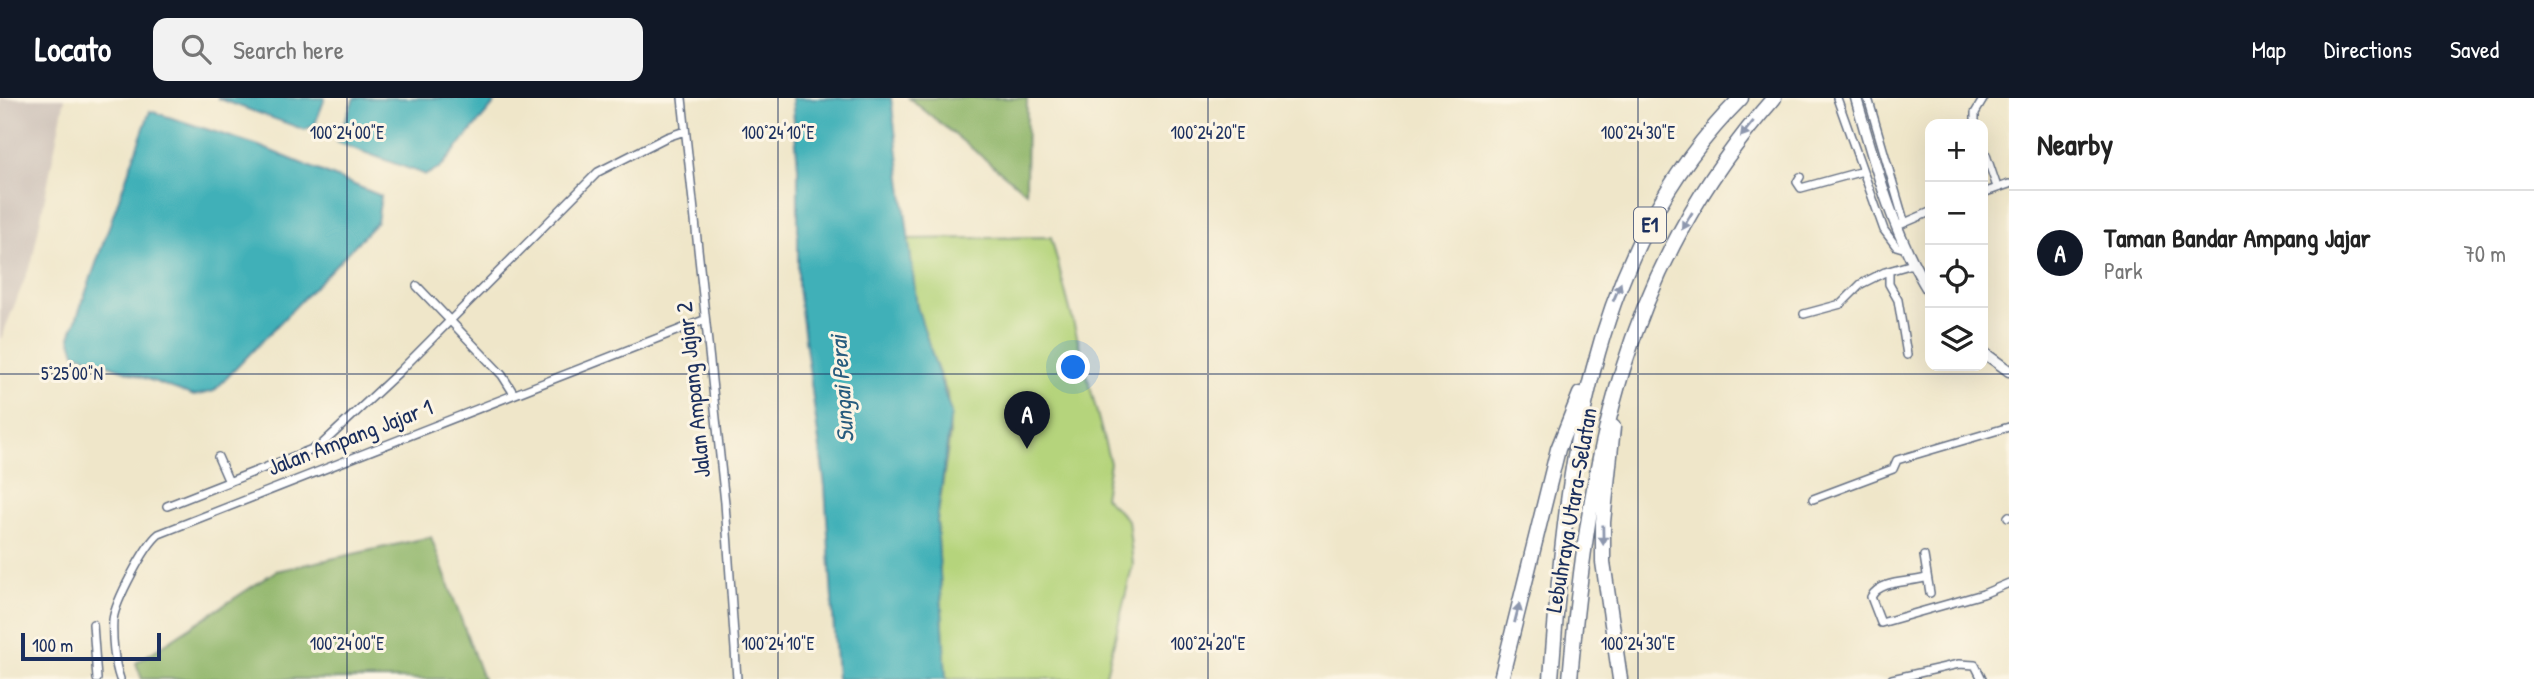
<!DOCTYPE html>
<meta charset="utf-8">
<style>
:root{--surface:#fff;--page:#f2f2f2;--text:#222;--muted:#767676;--line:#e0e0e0;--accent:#111827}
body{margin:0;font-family:"Patrick Hand",sans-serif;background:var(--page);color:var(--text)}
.controls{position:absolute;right:21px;top:21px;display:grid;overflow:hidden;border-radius:14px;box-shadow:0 7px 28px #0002}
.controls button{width:63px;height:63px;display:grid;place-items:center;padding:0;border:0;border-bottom:2px solid var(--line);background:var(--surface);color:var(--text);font:35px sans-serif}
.scale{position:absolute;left:21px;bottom:18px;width:140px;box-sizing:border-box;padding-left:7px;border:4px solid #1b2f5e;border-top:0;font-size:19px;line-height:24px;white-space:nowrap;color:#1b2f5e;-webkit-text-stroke:5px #fcf5e5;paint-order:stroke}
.you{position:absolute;left:1074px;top:270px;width:24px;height:24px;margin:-18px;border:5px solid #fff;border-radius:50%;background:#1a73e8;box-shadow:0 0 0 10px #1a73e833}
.badge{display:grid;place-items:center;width:46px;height:46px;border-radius:50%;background:var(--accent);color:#fff;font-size:23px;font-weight:700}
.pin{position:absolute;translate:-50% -58px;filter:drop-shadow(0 2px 4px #0008)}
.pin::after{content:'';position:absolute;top:37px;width:24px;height:21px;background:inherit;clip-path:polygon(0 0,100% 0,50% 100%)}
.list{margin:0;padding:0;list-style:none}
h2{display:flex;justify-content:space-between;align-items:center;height:91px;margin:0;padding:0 28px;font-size:30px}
h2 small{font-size:23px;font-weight:400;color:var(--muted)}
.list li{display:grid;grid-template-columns:46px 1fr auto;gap:21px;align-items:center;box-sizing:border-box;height:126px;padding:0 28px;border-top:2px solid var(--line)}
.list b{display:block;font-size:26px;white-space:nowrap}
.list p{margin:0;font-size:23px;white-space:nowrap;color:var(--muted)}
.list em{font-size:23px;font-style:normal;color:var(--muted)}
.icon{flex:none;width:38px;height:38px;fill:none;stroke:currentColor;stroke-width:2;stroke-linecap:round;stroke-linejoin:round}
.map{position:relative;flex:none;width:2009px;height:581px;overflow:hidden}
header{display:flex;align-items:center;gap:42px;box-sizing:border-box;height:98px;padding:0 35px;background:var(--accent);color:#fff}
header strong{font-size:33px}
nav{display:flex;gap:38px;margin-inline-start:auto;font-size:24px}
.search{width:490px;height:63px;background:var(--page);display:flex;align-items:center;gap:18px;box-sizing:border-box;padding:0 24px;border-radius:14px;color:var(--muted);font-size:26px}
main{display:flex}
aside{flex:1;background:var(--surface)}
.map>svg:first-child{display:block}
.industrial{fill:#cec2b9}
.green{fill:#b5d47b;stroke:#68826c;stroke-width:2}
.forest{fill:#90b66b;stroke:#567264;stroke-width:2}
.water{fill:#3fb0b8;stroke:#2d708b;stroke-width:2}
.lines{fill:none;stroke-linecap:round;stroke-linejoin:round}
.street-casing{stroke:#656f83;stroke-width:10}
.secondary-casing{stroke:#656f83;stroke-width:13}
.highway-casing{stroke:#656f83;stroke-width:17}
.street{stroke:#fff;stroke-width:7}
.secondary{stroke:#fff;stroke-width:10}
.highway{stroke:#fff;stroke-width:14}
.oneway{fill:#8d97ae}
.ticks{fill:none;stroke:#1b2f5e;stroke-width:2;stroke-opacity:0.45}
.labels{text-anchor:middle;stroke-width:6;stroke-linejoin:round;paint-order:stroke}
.shield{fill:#fcf5e5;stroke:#5e6a86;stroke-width:2}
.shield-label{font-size:21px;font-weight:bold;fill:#1b2f5e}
.street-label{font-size:23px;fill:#1b2f5e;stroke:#fcf5e5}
.water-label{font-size:24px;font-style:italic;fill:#285c7e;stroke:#fcf5e5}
.ticks-label{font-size:18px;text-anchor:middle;fill:#1b2f5e;stroke:#fcf5e5;stroke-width:6;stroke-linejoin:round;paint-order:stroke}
</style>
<header>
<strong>Locato</strong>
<div class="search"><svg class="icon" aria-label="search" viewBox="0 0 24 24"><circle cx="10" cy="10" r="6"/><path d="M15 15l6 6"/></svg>Search here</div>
<nav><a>Map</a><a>Directions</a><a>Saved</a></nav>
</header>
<main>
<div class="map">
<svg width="2009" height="581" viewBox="0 0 2009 581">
<rect width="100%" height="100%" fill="#fcf5e5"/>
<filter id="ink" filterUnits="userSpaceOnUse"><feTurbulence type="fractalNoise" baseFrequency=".0143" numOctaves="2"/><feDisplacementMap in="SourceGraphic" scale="14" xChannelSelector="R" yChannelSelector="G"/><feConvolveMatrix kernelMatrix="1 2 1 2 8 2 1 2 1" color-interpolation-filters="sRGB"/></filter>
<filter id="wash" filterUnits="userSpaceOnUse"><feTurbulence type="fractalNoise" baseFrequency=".00686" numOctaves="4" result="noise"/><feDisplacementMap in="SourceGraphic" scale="28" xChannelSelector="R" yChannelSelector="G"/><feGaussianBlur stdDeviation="1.57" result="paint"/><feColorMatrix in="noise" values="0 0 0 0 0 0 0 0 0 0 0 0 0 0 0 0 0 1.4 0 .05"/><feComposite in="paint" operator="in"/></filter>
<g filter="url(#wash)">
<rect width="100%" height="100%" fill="#efe6c9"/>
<!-- industrial -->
<path class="industrial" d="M0,0H65L32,163L0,243Z"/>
<!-- green -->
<path class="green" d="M1051,139L1110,365L1104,399L1128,422L1133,466L1105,581H946L937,423L950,336L947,295L924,238L917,209L908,141Z"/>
<!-- forest -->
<path class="forest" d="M909,0H1027L1026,94Z
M431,439L483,581H142L136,565L276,473Z"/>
<!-- water -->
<path class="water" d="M217,0H325L315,26L305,32Z
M354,0H499L441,69L426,77L336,44Z
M792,0H891L917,209L951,315L937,423L946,581H837L825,388L798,190V69Z
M150,13L259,48L381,98L377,124L214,293L194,298L75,255L70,239Z"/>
</g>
<g filter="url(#ink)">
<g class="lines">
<defs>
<path id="street" d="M682,0L725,405L737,581
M1837,0L1884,132L1896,148L1906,151
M1868,0L1904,123
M1975,26V15L1984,0
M1983,48L1997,89
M1800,79L1797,84L1801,90L1863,73
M1983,95L2009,86
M1902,126L1930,114
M1889,173V186L1898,202L1907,257
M417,188L502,277L514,296
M1804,216L1841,206L1861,186L1885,174L1913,166
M218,359L229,384
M1813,401L1893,371L1897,362L2009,329
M167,408L320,348L399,274L598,74L667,39L685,33
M2008,419L2009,418
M1924,458L1930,495
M1925,480C1908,485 1880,482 1871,499L1881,525L1983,496L2009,485
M93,526L97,581
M120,581C114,564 112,540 113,522C115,504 145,447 159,436L704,222
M1892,581L1959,566L1975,567L1982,581"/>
<path id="secondary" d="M1856,0C1875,67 1893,136 1930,195
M1983,254L2009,273"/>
<path id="highway" d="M1613,329L1603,424V464L1620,581
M1501,581L1558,351L1580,296
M1551,581C1566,374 1586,155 1741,0
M1570,581C1589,361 1623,171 1774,0"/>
</defs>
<!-- street casing -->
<use href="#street" class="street-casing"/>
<!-- secondary casing -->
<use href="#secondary" class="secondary-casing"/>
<!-- highway casing -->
<use href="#highway" class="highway-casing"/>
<!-- street -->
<use href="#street" class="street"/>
<!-- secondary -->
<use href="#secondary" class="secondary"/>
<!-- highway -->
<use href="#highway" class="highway"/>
</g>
<!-- one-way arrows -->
<defs><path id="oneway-solid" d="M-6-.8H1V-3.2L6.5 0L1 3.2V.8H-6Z" transform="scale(1.75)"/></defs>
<g class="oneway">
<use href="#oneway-solid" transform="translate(1747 31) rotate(129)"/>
<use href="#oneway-solid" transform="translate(1687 123) rotate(121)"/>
<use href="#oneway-solid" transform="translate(1617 194) rotate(-67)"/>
<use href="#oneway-solid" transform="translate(1603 437) rotate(89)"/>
<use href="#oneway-solid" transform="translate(1517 515) rotate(-76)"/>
</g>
</g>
<!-- ticks -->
<path class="ticks" d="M347,0V581M778,0V581M1208,0V581M1638,0V581M0,276H2009"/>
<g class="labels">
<!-- shield labels -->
<rect class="shield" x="1634" y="109.5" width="32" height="35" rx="5"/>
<g class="shield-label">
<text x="1650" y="134">E1</text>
</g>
<!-- street labels -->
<g class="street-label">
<text transform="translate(693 292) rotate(-96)" y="8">Jalan Ampang Jajar 2</text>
<text transform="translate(350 339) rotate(-21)" y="8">Jalan Ampang Jajar 1</text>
<text transform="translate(1571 412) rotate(-80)" y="8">Lebuhraya Utara–Selatan</text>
</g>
<!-- water labels -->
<g class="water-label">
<text transform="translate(842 291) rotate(-94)" y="8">Sungai Perai</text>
</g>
</g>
<g class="ticks-label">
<text x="347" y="41">100°24'00"E</text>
<text x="778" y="41">100°24'10"E</text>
<text x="1208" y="41">100°24'20"E</text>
<text x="1638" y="41">100°24'30"E</text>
<text x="72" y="282">5°25'00"N</text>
<text x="347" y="552">100°24'00"E</text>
<text x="778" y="552">100°24'10"E</text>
<text x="1208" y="552">100°24'20"E</text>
<text x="1638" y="552">100°24'30"E</text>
</g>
</svg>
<div class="controls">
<button>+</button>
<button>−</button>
<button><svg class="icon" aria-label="locate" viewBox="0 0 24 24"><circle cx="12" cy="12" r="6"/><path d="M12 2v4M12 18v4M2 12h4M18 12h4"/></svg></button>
<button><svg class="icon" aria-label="layers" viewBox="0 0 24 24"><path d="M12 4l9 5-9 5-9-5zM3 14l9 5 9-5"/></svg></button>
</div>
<div class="scale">100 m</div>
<div class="you"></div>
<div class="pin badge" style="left:1027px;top:351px">A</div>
</div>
<aside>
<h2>Nearby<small></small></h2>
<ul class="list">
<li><span class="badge">A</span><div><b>Taman Bandar Ampang Jajar</b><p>Park</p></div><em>70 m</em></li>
</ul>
</aside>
</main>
